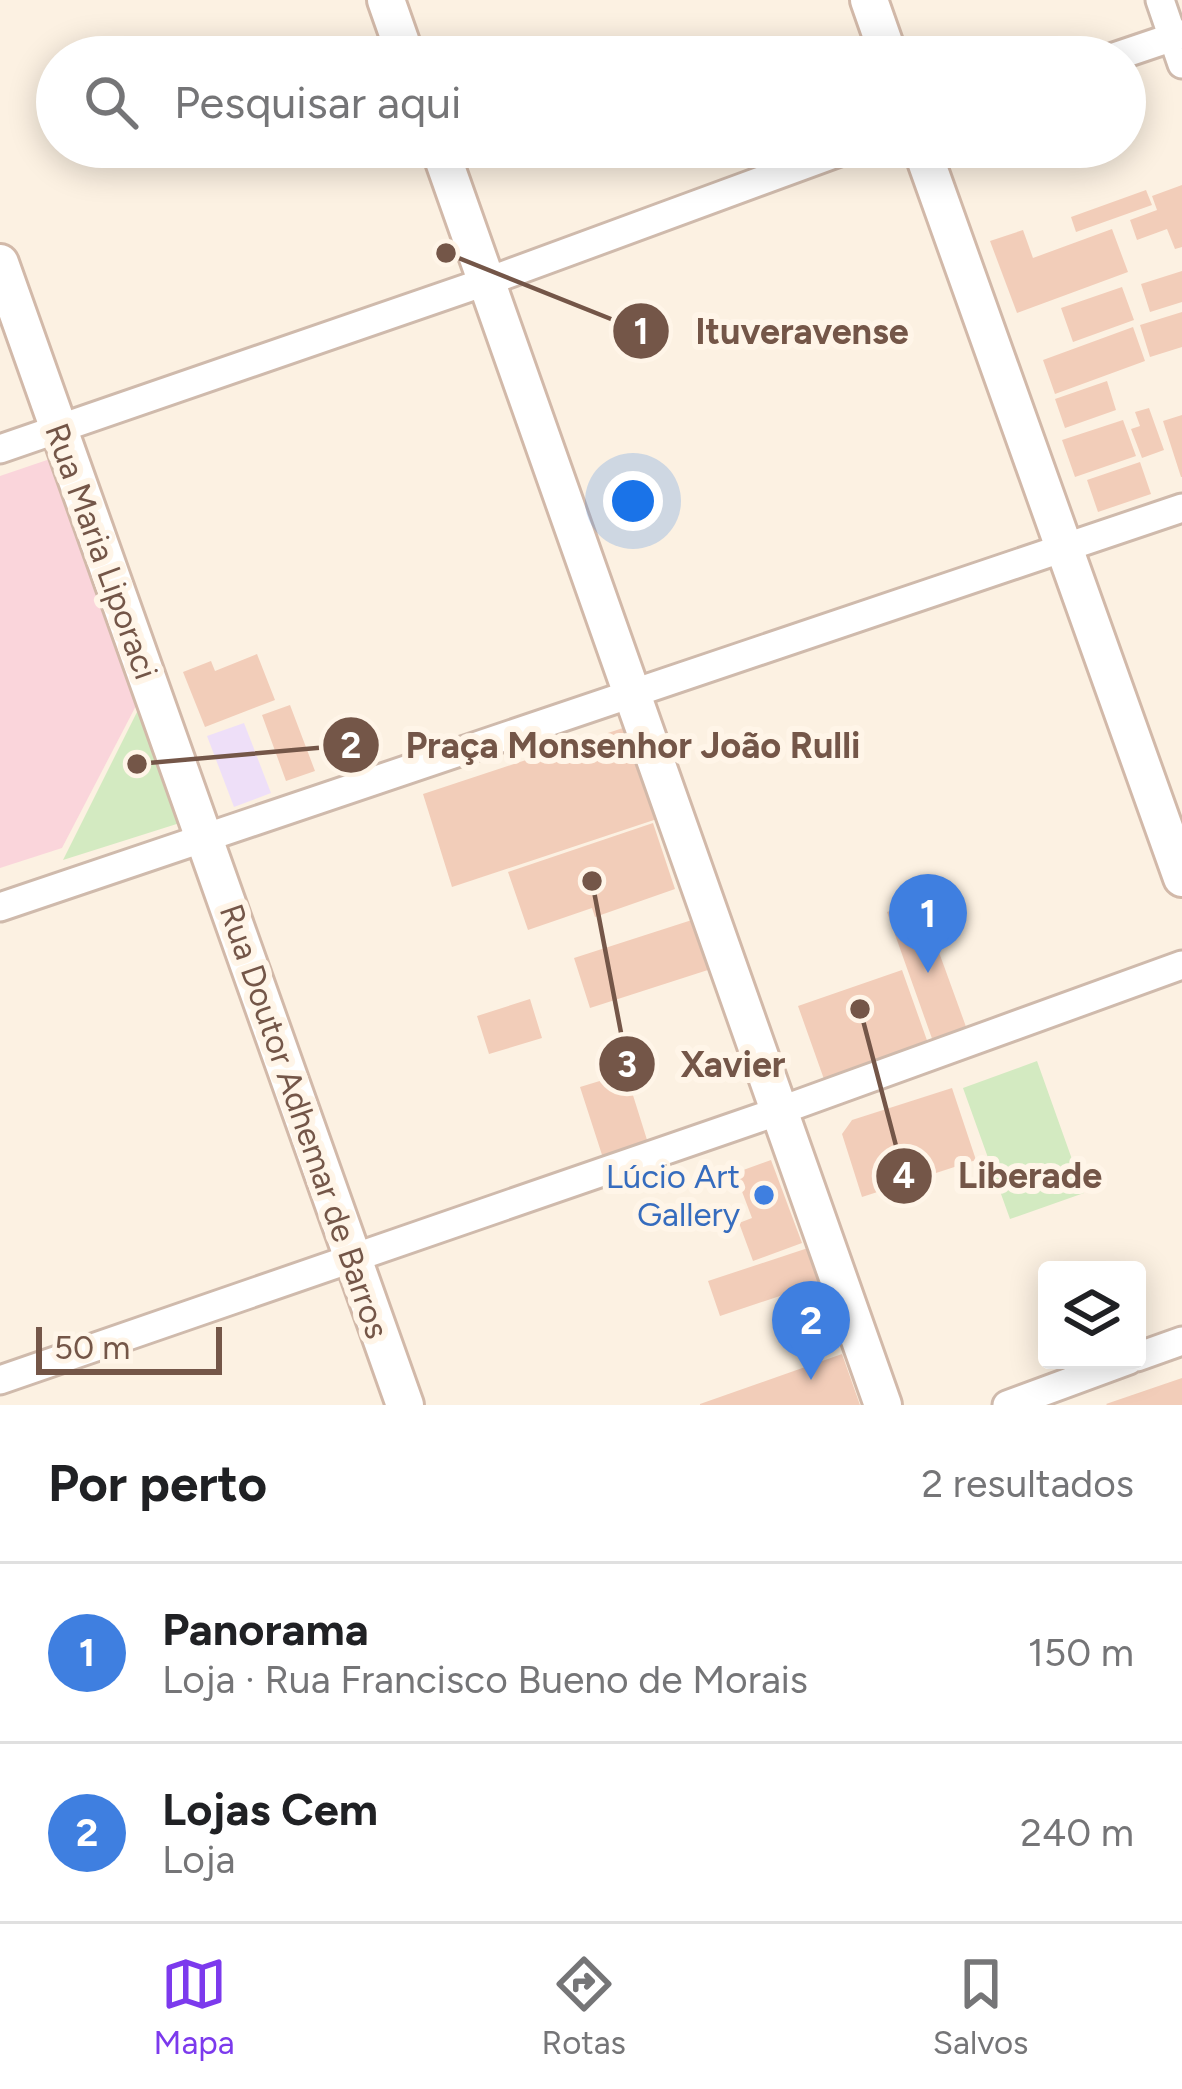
<!DOCTYPE html>
<html lang="pt">
<meta charset="utf-8">
<style>
:root{--surface:#fff;--page:#f6f6f6;--text:#202124;--muted:#757577;--line:#e0e0e0;--accent:#7c3aed}
body{margin:0;font-family:Figtree,sans-serif;background:var(--page);color:var(--text)}
.controls{position:absolute;right:36px;bottom:36px;display:grid;overflow:hidden;border-radius:12px;box-shadow:0 6px 30px #0003}
.controls button{width:108px;height:108px;display:grid;place-items:center;padding:0;border:0;border-bottom:3px solid var(--line);background:var(--surface);color:var(--text);font:60px sans-serif}
.scale{position:absolute;left:36px;bottom:30px;width:186px;box-sizing:border-box;padding-left:12px;border:6px solid #745648;border-top:0;font-size:33px;line-height:42px;white-space:nowrap;color:#745648;-webkit-text-stroke:9px #fff5e8;paint-order:stroke}
.you{position:absolute;left:633px;top:501px;width:42px;height:42px;margin:-30px;border:9px solid #fff;border-radius:50%;background:#1a73e8;box-shadow:0 0 0 18px #1a73e833}
.badge{display:grid;place-items:center;width:78px;height:78px;border-radius:50%;background:var(--accent);color:#fff;font-size:39px;font-weight:700}
.pin{position:absolute;translate:-50% -99px;filter:drop-shadow(0 3px 6px #0008)}
.pin::after{content:'';position:absolute;top:63px;width:42px;height:36px;background:inherit;clip-path:polygon(0 0,100% 0,50% 100%)}
.list{margin:0;padding:0;list-style:none}
h2{display:flex;justify-content:space-between;align-items:center;height:156px;margin:0;padding:0 48px;font-size:51px}
h2 small{font-size:39px;font-weight:400;color:var(--muted)}
.list li{display:grid;grid-template-columns:78px 1fr auto;gap:36px;align-items:center;box-sizing:border-box;height:180px;padding:0 48px;border-top:3px solid var(--line)}
.list b{display:block;font-size:45px;white-space:nowrap}
.list p{margin:0;font-size:39px;white-space:nowrap;color:var(--muted)}
.list em{font-size:39px;font-style:normal;color:var(--muted)}
.icon{flex:none;width:66px;height:66px;fill:none;stroke:currentColor;stroke-width:2;stroke-linecap:round;stroke-linejoin:round}
.map{position:relative;flex:none;width:1182px;height:1405px;overflow:hidden}
.search{position:absolute;background:var(--surface);box-shadow:0 6px 30px #0003;left:36px;right:36px;top:36px;height:132px;display:flex;align-items:center;gap:30px;box-sizing:border-box;padding:0 42px;border-radius:66px;color:var(--muted);font-size:45px}
.sheet{height:516px;background:var(--surface)}
nav{display:flex;justify-content:space-around;align-items:center;box-sizing:border-box;height:168px;border-top:3px solid var(--line);background:var(--surface);font-size:33px;color:var(--muted)}
nav a{display:grid;justify-items:center;gap:6px}
nav .on{color:var(--accent)}
.map>svg:first-child{display:block}
.education{fill:#eedff8}
.medical{fill:#fad5db}
.green{fill:#d3eac1}
.building{fill:#f2cdb9}
.lines{fill:none;stroke-linecap:round;stroke-linejoin:round}
.street-casing{stroke:#cfbaac;stroke-width:33}
.secondary-casing{stroke:#d2b9a9;stroke-width:42}
.street{stroke:#fff;stroke-width:27}
.secondary{stroke:#fff;stroke-width:36}
.shop-dot{fill:#3f7fe0;stroke:#fff5e8;stroke-width:4.5}
.labels{text-anchor:middle;stroke-width:12;stroke-linejoin:round;paint-order:stroke}
.street-label{font-size:33px;fill:#745648;stroke:#fff5e8}
.shop-label{font-size:33px;fill:#366cbe;stroke:#fff5e8;text-anchor:end}
.leader{fill:none;stroke:#745648;stroke-width:4.5}
.callout-dot{fill:#745648;stroke:#fff5e8;stroke-width:4.5}
.mark-label{font-size:36px;text-anchor:middle;font-weight:bold;fill:#fff}
.callout-label{font-size:36px;text-anchor:middle;font-weight:bold;fill:#745648;stroke:#fff5e8;stroke-width:12;stroke-linejoin:round;paint-order:stroke}
</style>
<div class="map">
<svg width="1182" height="1405" viewBox="0 0 1182 1405">
<rect width="100%" height="100%" fill="#fcf1e2"/>
<!-- education -->
<path class="education" d="M244,723L271,793L234,807L207,736Z"/>
<!-- medical -->
<path class="medical" d="M53,458L139,700L62,848L0,868V476Z"/>
<!-- green -->
<path class="green" d="M140,706L183,822L63,860Z
M1037,1061L1084,1193L1010,1219L963,1088Z"/>
<!-- building -->
<path class="building" d="M1182,185V247L1175,249L1167,229L1137,240L1130,220L1157,210L1152,196Z
M1146,190L1152,205L1076,232L1071,217Z
M1112,229L1128,272L1017,313L990,241L1023,230L1033,258Z
M1182,271V302L1150,312L1141,284Z
M1122,287L1134,320L1073,342L1061,308Z
M1182,312V347L1150,357L1140,325Z
M1133,327L1145,361L1055,394L1043,360Z
M1107,381L1116,410L1065,428L1055,399Z
M1149,408L1164,450L1142,458L1131,429L1140,426L1135,412Z
M1182,415V477H1181L1163,421Z
M1123,420L1136,456L1075,477L1062,440Z
M1140,462L1151,494L1098,512L1087,480Z
M257,654L275,700L205,727L183,672L211,661L215,671Z
M290,705L315,771L286,781L262,715Z
M626,727L657,819L452,887L423,794Z
M653,823L675,889L595,917L592,908L528,930L508,872Z
M920,900L969,1035L935,1047L887,912Z
M695,919L711,969L590,1008L574,958Z
M902,970L929,1046L825,1082L798,1006Z
M530,999L542,1038L489,1054L477,1016Z
M626,1073L648,1143L603,1158L580,1087Z
M952,1088L976,1160L862,1197L842,1134L852,1120Z
M771,1160L802,1243L753,1261L739,1223L752,1218L735,1173Z
M808,1248L819,1283L720,1316L708,1281Z
M842,1354L860,1405H700V1404Z
M1182,1378V1405H1107L1106,1404Z"/>
<g class="lines">
<defs>
<path id="street" d="M1160,0L1182,64
M1114,57L1182,34
M0,449L505,275L853,147
M0,907L1182,508
M1137,1357L1182,1341
M0,1380L779,1111L1182,965
M1007,1405L1129,1360"/>
<path id="secondary" d="M386,0L406,57
M869,0L889,57
M439,147L883,1405
M921,147L1182,878
M0,263L405,1405"/>
</defs>
<!-- street casing -->
<use href="#street" class="street-casing"/>
<!-- secondary casing -->
<use href="#secondary" class="secondary-casing"/>
<!-- street -->
<use href="#street" class="street"/>
<!-- secondary -->
<use href="#secondary" class="secondary"/>
</g>
<!-- markers -->
<circle class="shop-dot" cx="764" cy="1195" r="12"/>
<g class="labels">
<!-- street labels -->
<g class="street-label">
<text transform="translate(102 551) rotate(70)" y="12">Rua Maria Liporaci</text>
<text transform="translate(305 1121) rotate(71)" y="12">Rua Doutor Adhemar de Barros</text>
</g>
<!-- shop labels -->
<g class="shop-label">
<text x="740" y="1188">Lúcio Art<tspan x="740" dy="38">Gallery</tspan></text>
</g>
</g>
<!-- callouts -->
<path class="leader" d="M446 253L641 331M137 764L351 745M592 881L627 1064M860 1009L904 1176"/>
<g class="callout-dot">
<circle cx="446" cy="253" r="12"/>
<circle cx="137" cy="764" r="12"/>
<circle cx="592" cy="881" r="12"/>
<circle cx="860" cy="1009" r="12"/>
<circle cx="641" cy="331" r="30"/>
<circle cx="351" cy="745" r="30"/>
<circle cx="627" cy="1064" r="30"/>
<circle cx="904" cy="1176" r="30"/>
</g>
<g class="mark-label">
<text x="641" y="344">1</text>
<text x="351" y="758">2</text>
<text x="627" y="1077">3</text>
<text x="904" y="1188">4</text>
</g>
<g class="callout-label">
<text x="802" y="344">Ituveravense</text>
<text x="633" y="758">Praça Monsenhor João Rulli</text>
<text x="733" y="1077">Xavier</text>
<text x="1030" y="1188">Liberade</text>
</g>
</svg>
<div class="controls">
<button><svg class="icon" aria-label="layers" viewBox="0 0 24 24"><path d="M12 4l9 5-9 5-9-5zM3 14l9 5 9-5"/></svg></button>
</div>
<div class="scale">50 m</div>
<div class="you"></div>
<div class="pin badge" style="left:928px;top:973px;background:#3f7fe0">1</div>
<div class="pin badge" style="left:811px;top:1380px;background:#3f7fe0">2</div>
<div class="search"><svg class="icon" aria-label="search" viewBox="0 0 24 24"><circle cx="10" cy="10" r="6"/><path d="M15 15l6 6"/></svg>Pesquisar aqui</div>
</div>
<section class="sheet">
<h2>Por perto<small>2 resultados</small></h2>
<ul class="list">
<li><span class="badge" style="background:#3f7fe0">1</span><div><b>Panorama</b><p>Loja · Rua Francisco Bueno de Morais</p></div><em>150 m</em></li>
<li><span class="badge" style="background:#3f7fe0">2</span><div><b>Lojas Cem</b><p>Loja</p></div><em>240 m</em></li>
</ul>
</section>
<nav>
<a class="on"><svg class="icon" aria-label="map" viewBox="0 0 24 24"><path d="M3 6l6-2 6 2 6-2v14l-6 2-6-2-6 2zM9 4v14M15 6v14"/></svg>Mapa</a>
<a><svg class="icon" aria-label="directions" viewBox="0 0 24 24"><path d="M12 3l9 9-9 9-9-9zM9 14v-3h6M13 9l2 2-2 2"/></svg>Rotas</a>
<a><svg class="icon" aria-label="saved" viewBox="0 0 24 24"><path d="M7 4h10v16l-5-4-5 4z"/></svg>Salvos</a>
</nav>
